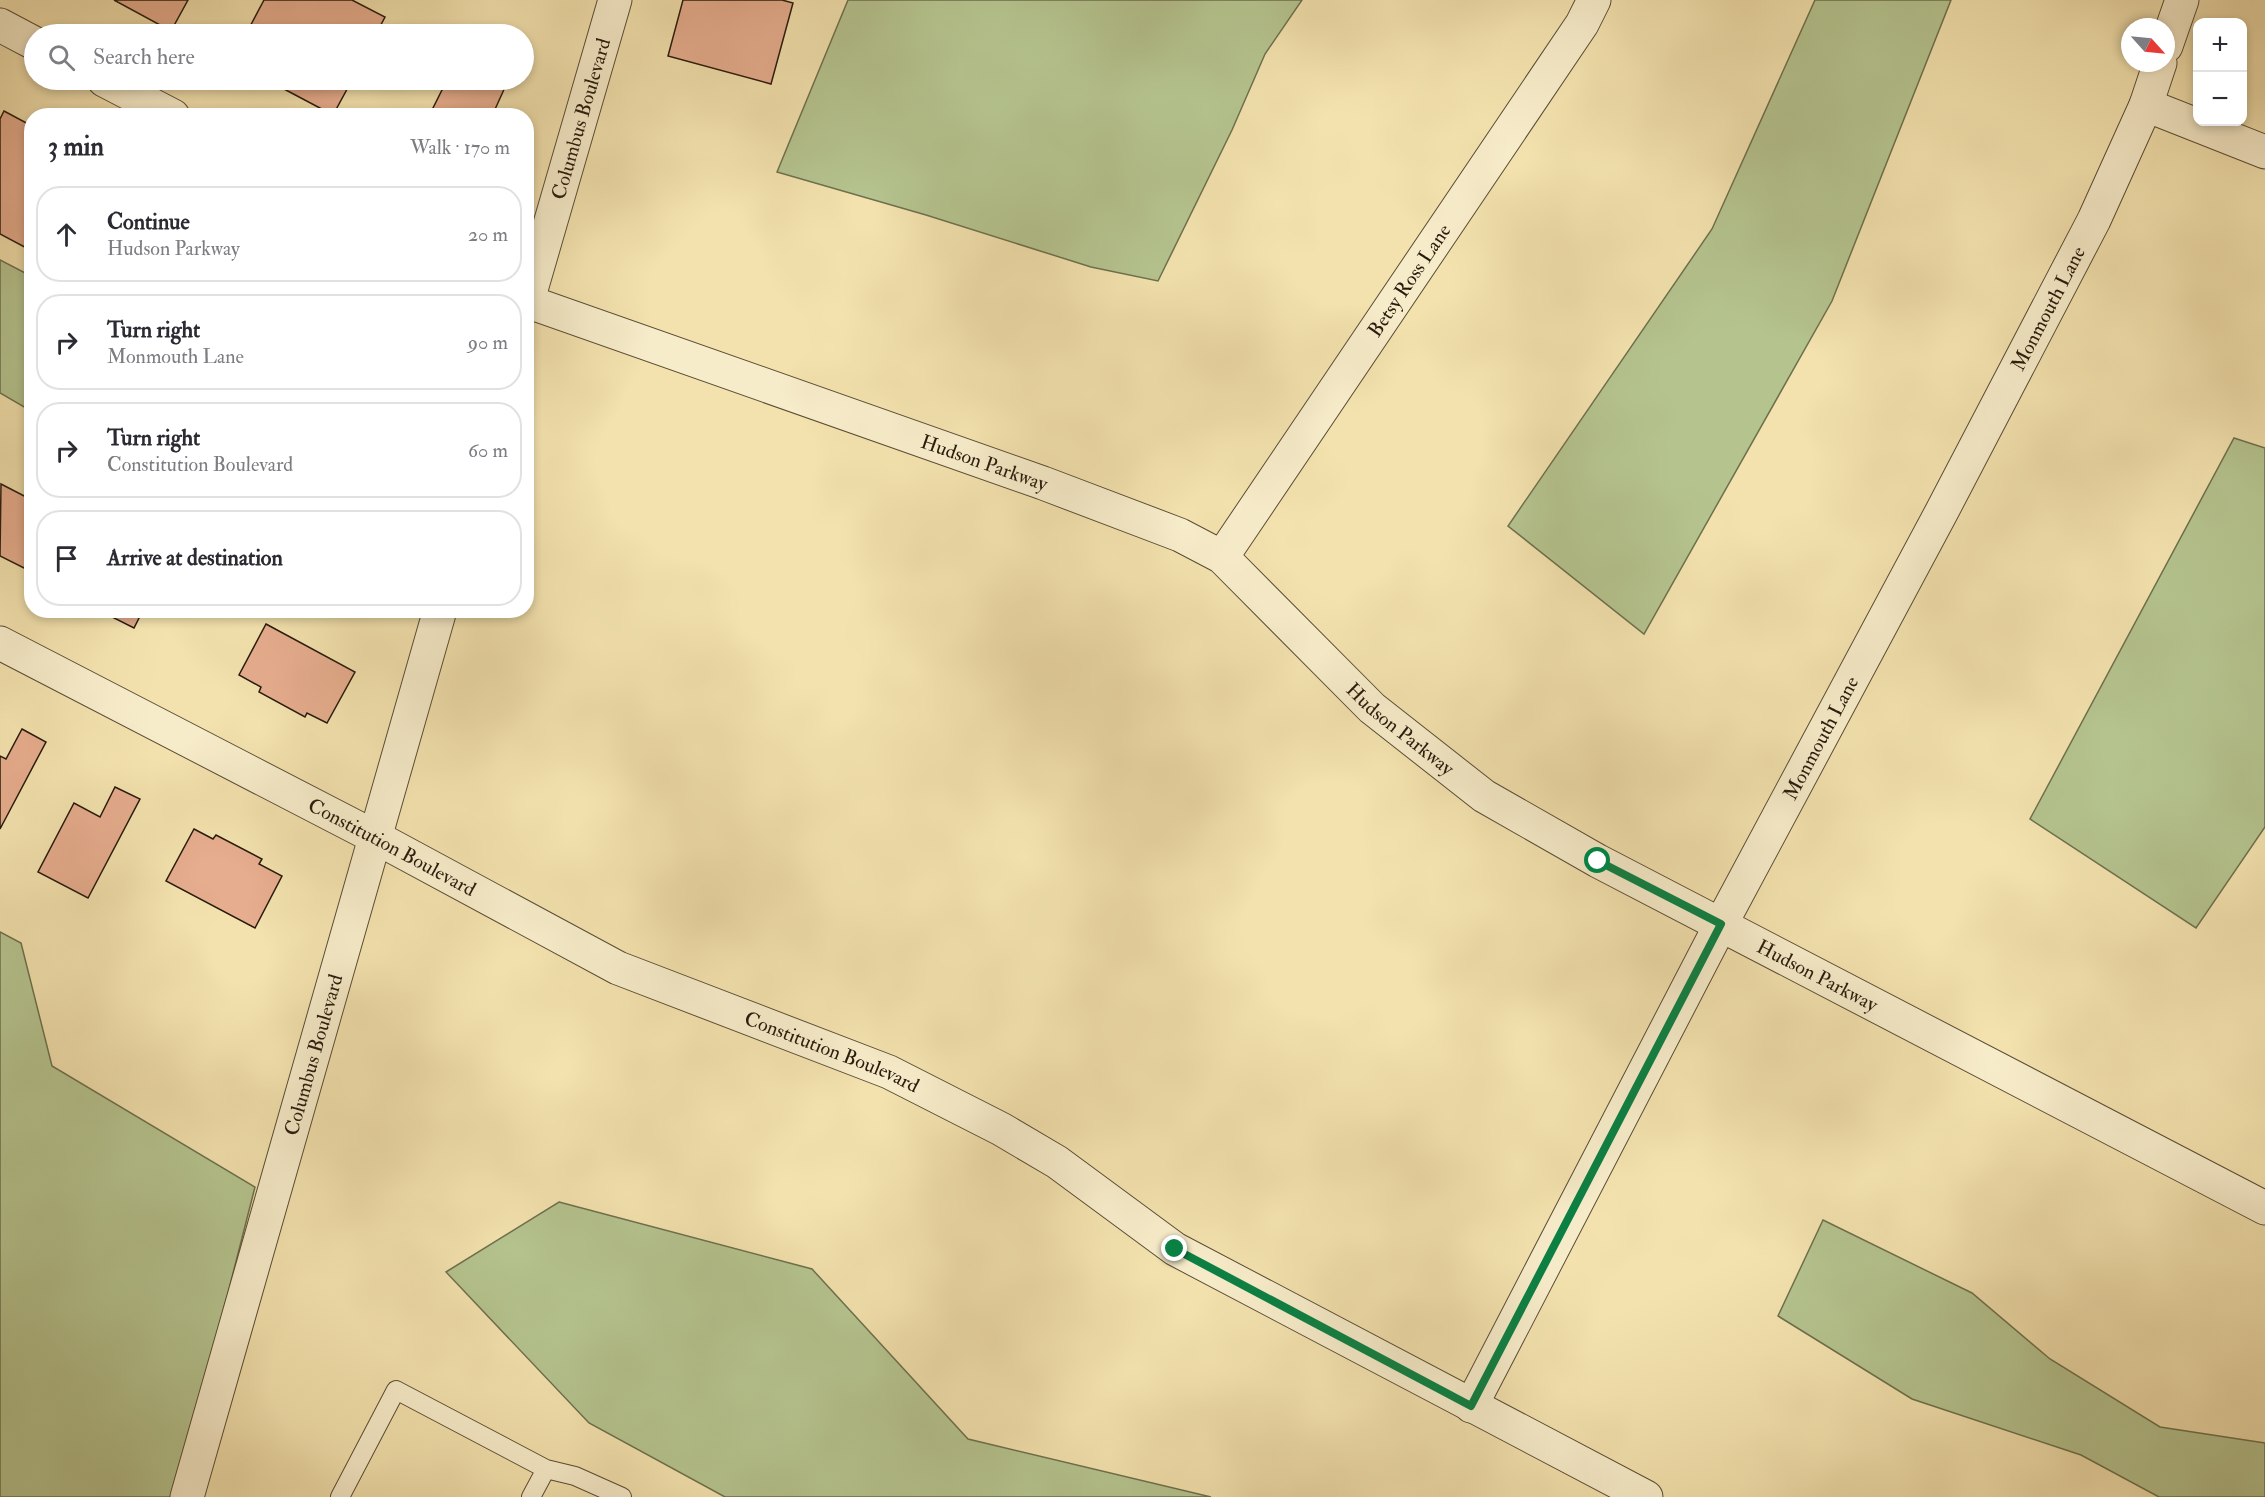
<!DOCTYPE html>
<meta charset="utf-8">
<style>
:root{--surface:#fff;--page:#f7f7f7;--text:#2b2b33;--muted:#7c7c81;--line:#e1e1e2}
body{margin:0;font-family:"IM FELL Double Pica",serif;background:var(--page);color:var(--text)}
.controls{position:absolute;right:18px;top:18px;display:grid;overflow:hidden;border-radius:12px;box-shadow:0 3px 9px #0003}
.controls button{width:54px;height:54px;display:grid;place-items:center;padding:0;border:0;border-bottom:2px solid var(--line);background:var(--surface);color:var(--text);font:30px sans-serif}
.compass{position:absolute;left:2121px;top:18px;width:54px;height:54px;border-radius:50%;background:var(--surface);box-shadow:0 3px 9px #0003;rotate:117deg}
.stop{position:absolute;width:18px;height:18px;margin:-14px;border:4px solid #0b8043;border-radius:50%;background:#fff}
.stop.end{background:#0b8043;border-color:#fff;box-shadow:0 2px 6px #0008}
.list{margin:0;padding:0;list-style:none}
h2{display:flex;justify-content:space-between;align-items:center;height:78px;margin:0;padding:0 24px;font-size:26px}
h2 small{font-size:20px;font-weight:400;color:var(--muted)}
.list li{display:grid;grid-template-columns:39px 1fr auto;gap:18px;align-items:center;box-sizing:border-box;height:96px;margin:0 12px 12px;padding:0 12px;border:2px solid var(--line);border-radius:24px}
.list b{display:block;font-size:22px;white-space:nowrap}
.list p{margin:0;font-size:20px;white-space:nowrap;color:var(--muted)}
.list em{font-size:20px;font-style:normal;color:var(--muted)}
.icon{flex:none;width:33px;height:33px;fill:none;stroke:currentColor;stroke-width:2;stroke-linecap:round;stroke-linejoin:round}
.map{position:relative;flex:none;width:2265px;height:1497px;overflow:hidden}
.search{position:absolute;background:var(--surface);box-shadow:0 3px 9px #0003;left:24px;top:24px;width:510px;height:66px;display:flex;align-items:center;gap:15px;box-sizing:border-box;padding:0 21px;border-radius:33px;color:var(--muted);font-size:22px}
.panel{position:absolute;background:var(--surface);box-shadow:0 3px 9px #0003;left:24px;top:108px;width:510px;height:510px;border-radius:24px}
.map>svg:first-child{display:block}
.green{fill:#b5c48f;stroke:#6e704e;stroke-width:1.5}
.building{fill:#e6ad8e;stroke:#271b0d;stroke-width:1.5}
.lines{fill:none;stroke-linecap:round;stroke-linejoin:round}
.service-casing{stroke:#5a4d35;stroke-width:20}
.minor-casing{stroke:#5a4d35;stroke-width:35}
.service{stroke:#f7ecca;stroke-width:18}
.minor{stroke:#f7ecca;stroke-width:33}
.route{stroke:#0b8043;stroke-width:8}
.labels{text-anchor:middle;stroke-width:5;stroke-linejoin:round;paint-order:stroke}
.street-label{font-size:20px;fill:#271b0d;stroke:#f7ecca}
</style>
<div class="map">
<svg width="2265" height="1497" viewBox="0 0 2265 1497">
<rect width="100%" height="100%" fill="#f3e2ae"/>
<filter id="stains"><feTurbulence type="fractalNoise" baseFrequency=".00333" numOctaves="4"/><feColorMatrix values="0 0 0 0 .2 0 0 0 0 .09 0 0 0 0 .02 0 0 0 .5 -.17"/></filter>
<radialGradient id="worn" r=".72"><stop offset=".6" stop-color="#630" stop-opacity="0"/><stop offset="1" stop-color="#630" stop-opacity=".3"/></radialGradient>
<!-- green -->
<path class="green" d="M848,0H1302L1265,54L1232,130L1158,281L1091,267L926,215L777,172Z
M1815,0H1951L1832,301L1644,634L1508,526L1712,229Z
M0,260L31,276V411L0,393Z
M2234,438L2265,448V827L2196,928L2030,819Z
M0,932L21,943L52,1066L255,1187L176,1497H0Z
M559,1202L812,1269L968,1439L1211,1497H725L589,1423L446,1272Z
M1823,1220L1972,1293L2050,1359L2160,1427L2265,1443V1497H2159L2081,1455L1912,1399L1778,1316Z"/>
<!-- building -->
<path class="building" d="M114,0H188L171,31Z
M264,0H352L385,17L376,34H246Z
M683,0H782L793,3L771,84L668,56Z
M267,80H352L333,115Z
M447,80H494L506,85L492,116H429Z
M4,111L32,126V251L0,234V119Z
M1,484L32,500V572L0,556Z
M113,610H143L134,628L110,616Z
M266,624L355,672L327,723L307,713L305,717L259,692L261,687L239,675Z
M22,729L46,742L0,829V756L6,759Z
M115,787L140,799L88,898L38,872L74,803L100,817Z
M194,829L213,839L216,835L262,859L259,864L282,876L255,928L166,881Z"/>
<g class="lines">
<defs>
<path id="service" d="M546,1469L575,1476L622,1497
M340,1497L396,1390L546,1469L531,1497"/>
<g id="minor">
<path d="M0,25L34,43"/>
<path d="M2166,46L2182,0"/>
<path d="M104,80L173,116"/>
<path d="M2146,105L2265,152"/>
<path id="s1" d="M526,301L1043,483L1180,535L1222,557L1372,708L1484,796L1598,861L2265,1208"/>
<path id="s2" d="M526,307L615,0"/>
<path id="s3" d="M1222,557L1582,24L1594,0"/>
<path id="s4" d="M0,643L375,837L618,968L889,1072L1001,1129L1057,1162L1175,1249L1646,1497"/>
<path id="s5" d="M1471,1406L1721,924L1941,513L2094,220L2146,105L2160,63"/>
<path id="s6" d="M187,1497L440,610"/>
</g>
</defs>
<!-- service casing -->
<use href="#service" class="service-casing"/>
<!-- minor casing -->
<use href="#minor" class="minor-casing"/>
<!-- service -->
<use href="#service" class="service"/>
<!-- minor -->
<use href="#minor" class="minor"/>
</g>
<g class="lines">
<!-- route -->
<path class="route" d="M1175,1249L1471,1406L1721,924L1598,861"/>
</g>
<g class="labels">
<!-- street labels -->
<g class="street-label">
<text dy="7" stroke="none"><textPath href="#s2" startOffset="196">Columbus Boulevard</textPath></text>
<text dy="7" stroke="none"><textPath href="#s3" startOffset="334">Betsy Ross Lane</textPath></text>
<text dy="7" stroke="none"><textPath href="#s5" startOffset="1240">Monmouth Lane</textPath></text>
<text dy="7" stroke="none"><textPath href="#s1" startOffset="486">Hudson Parkway</textPath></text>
<text dy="7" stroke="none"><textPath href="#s1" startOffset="990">Hudson Parkway</textPath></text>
<text dy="7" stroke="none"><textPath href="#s5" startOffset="754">Monmouth Lane</textPath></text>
<text dy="7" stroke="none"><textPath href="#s4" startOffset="442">Constitution Boulevard</textPath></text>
<text dy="7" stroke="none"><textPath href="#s1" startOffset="1476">Hudson Parkway</textPath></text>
<text dy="7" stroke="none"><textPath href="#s4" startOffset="928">Constitution Boulevard</textPath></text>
<text dy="7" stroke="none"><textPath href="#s6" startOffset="460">Columbus Boulevard</textPath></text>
</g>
</g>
<rect width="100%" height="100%" filter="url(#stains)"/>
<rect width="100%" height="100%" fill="url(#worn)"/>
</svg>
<div class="controls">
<button>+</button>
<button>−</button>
</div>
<svg class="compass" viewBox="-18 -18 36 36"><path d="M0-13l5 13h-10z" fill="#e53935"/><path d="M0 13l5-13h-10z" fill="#7c7c81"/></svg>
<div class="stop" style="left:1598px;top:861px"></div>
<div class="stop end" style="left:1175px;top:1249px"></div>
<div class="search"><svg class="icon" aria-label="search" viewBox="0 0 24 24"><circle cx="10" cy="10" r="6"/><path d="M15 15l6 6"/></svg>Search here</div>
<section class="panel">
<h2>3 min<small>Walk · 170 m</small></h2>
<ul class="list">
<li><svg class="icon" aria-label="ahead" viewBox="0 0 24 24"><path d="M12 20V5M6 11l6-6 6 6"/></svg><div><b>Continue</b><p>Hudson Parkway</p></div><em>20 m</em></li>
<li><svg class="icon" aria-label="right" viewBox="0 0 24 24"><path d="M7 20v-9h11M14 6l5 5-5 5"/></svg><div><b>Turn right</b><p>Monmouth Lane</p></div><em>90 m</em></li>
<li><svg class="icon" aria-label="right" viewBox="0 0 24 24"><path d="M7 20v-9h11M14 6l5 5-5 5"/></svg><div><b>Turn right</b><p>Constitution Boulevard</p></div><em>60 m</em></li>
<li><svg class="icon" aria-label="arrive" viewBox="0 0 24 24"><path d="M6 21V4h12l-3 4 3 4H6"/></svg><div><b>Arrive at destination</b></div></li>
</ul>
</section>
</div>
